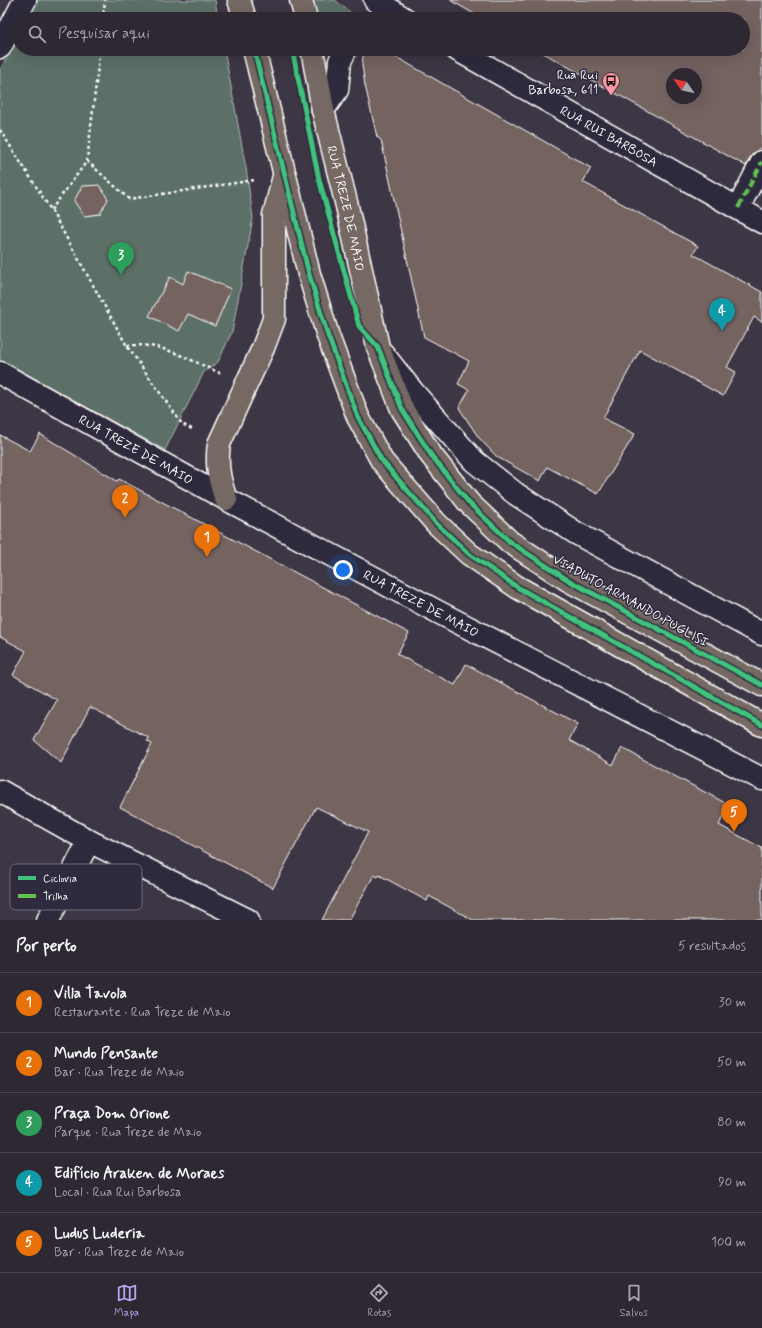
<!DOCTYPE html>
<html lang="pt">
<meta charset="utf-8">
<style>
:root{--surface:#2e2833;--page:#3a343f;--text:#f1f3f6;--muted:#a7a6ac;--line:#49444e;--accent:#bca0f2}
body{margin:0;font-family:Mynerve,sans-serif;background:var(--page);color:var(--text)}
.compass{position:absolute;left:666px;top:68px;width:36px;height:36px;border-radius:50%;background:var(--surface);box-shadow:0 4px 16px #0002;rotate:304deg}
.you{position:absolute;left:343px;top:570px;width:14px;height:14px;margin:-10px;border:3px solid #fff;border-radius:50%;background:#1a73e8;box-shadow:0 0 0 6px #1a73e833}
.badge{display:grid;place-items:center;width:26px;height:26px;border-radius:50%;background:var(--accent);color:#fff;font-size:13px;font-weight:700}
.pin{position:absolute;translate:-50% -33px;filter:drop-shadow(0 1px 2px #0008)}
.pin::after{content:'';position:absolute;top:21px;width:14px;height:12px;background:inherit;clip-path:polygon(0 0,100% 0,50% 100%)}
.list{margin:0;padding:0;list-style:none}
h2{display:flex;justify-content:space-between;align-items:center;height:52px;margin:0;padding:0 16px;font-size:17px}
h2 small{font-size:13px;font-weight:400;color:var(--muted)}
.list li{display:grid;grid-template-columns:26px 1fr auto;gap:12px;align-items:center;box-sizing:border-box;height:60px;padding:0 16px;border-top:1px solid var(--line)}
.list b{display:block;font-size:15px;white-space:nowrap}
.list p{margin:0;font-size:13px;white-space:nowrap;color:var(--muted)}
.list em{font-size:13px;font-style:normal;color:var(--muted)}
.icon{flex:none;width:22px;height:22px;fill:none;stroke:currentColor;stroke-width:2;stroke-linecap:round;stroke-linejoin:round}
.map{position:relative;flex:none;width:762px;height:920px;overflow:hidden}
.search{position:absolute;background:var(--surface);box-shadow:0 4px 16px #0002;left:12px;right:12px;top:12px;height:44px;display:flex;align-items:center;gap:10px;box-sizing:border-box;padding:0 14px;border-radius:22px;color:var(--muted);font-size:15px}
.sheet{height:352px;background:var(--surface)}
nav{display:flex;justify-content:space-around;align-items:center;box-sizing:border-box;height:56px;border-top:1px solid var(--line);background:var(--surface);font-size:11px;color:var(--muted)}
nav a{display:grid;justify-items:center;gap:2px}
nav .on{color:var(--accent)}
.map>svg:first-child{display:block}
.green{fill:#5b6f68;stroke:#adb7b4}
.building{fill:#746461;stroke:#fff;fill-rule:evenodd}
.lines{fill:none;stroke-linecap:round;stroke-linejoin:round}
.minor-casing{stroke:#fff;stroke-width:25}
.major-casing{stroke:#fff;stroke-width:25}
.path{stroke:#fff;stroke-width:2.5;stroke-dasharray:3 3;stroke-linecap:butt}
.minor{stroke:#2f2a3d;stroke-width:22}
.major{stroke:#766964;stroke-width:22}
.quiet{stroke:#63c152;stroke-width:4;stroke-dasharray:8 4;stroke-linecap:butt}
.cycleway-casing{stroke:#2f2a3d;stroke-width:8}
.cycleway{stroke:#40c37c;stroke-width:5}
.labels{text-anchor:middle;stroke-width:3;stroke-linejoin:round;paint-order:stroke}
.poi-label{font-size:13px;fill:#fff;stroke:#2f2a3d;text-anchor:end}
.street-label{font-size:13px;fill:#fff;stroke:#2f2a3d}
.key{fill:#2f2a3d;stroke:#6d6a77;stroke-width:1}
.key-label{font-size:11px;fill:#fff}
</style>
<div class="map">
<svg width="762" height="920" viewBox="0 0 762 920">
<rect width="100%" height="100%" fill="#3d3644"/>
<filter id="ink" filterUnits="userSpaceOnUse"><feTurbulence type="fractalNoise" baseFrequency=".025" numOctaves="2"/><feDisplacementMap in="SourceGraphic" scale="8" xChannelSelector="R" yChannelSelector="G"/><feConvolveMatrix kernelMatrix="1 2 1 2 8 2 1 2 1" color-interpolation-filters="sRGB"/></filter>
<g filter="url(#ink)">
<!-- green -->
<path class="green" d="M38,0H215L218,19H28Z
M312,0H335L356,17L353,19H319Z
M19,35V49H224L246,168L253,218L232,332L218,362L204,372L165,450L0,360V70Z"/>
<!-- building -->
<path class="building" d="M450,0H762V146L751,156L746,166L536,49H743V19H483ZM672,74H696V98H672Z
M364,49H382L591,168L583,182L698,246L693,254L762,292V322L754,317L727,367L736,372L723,396L640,350L603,418L635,434L598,494L547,467L540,481L497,457L479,438L459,408L469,390L458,384L469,361L424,337L381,140L377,137L365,85L362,65Z
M99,185L108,199L100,214L84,216L74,201L82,186Z
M188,271L231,289L215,326L188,314L179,331L149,316L170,277L183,284Z
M40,434L117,481L119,479L409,633L397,654L455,685L466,664L578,724L569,740L613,765L622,748L729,805L719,825L762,848V920H473L429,896L427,901L379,875L378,877L374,875L349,920H322L368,832L316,807L273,888L120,807L152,744L147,741L149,738L90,707L61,763L34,740L57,700L13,675L26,651L0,637V435L30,451Z"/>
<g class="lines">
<defs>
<g id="minor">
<path d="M375,0L405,19"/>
<path d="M0,47L25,0"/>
<path id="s1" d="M456,49L762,222"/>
<path d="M323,110L337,90L340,61L346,49"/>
<path d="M738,208L762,162"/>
<path d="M383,354L413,392L474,461L516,494L576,533L762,634"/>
<path id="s2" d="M0,373L226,499L440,613L762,779"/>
<path d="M0,791L89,841L248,920"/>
<path d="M48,920L89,841"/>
</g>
<g id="major">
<path d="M239,0L245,19"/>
<path d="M301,0L306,19"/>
<path d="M254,49L309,274L328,336L358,417L382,461L436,523L469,554L517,587L762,725"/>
<path id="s3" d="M312,49L323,110L347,206L378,347L402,409L431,455L469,503L510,542L568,580L762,685"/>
<path d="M226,499C219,480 216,464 219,444L263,348L274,319V215L284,176"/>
</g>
</defs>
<!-- minor casing -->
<use href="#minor" class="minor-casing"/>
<!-- major casing -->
<use href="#major" class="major-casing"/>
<!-- path -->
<path class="path" d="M103,19L105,0
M0,130L51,210L127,346L182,424L194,430
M87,161L129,199L255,180
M51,210L87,161L100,49
M127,346C161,341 189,360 220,373"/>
<!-- minor -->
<use href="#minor" class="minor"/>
<!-- major -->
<use href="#major" class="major"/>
<!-- quiet -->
<path class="quiet" d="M738,208L762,162"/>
<defs>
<path id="cycleway" d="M254,49L309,274L328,336L358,417L382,461L436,523L469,554L517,587L762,725
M292,49L319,179L359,326L378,347L402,409L431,455L469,503L510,542L568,580L762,685"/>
</defs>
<!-- cycleway casing -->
<use href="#cycleway" class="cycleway-casing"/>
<!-- cycleway -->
<use href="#cycleway" class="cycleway"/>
</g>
</g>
<!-- icons -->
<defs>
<symbol id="bus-pin" viewBox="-11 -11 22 30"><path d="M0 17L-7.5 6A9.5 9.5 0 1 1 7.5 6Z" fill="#ff9aa2" stroke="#2f2a3d"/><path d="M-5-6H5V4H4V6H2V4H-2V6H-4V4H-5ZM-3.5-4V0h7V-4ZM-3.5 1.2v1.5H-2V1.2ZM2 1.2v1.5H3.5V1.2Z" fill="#111"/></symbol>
</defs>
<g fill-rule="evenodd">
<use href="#bus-pin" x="601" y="71" width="20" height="27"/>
</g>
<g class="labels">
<!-- poi labels -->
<g class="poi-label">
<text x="598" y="79">Rua Rui<tspan x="598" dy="15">Barbosa, 611</tspan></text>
</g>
<!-- street labels -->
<g class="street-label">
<text dy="5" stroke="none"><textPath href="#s1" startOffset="176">RUA RUI BARBOSA</textPath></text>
<text dy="5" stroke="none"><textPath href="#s3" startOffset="163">RUA TREZE DE MAIO</textPath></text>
<text dy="5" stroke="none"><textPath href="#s2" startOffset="156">RUA TREZE DE MAIO</textPath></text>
<text transform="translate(631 600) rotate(29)" y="5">VIADUTO ARMANDO PUGLISI</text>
<text dy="5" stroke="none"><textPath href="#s2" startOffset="480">RUA TREZE DE MAIO</textPath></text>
</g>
</g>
<!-- legend -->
<rect x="10" y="864" width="132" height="46" rx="6" class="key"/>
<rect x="18" y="876" width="18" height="4" fill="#40c37c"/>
<rect x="18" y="894" width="18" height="4" fill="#63c152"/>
<g class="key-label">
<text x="43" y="882">Ciclovia</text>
<text x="43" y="900">Trilha</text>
</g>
</svg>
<svg class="compass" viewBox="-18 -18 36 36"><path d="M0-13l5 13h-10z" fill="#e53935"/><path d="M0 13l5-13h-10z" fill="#a7a6ac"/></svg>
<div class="you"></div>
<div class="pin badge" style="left:207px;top:557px;background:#e8710a">1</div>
<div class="pin badge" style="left:125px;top:518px;background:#e8710a">2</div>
<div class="pin badge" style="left:121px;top:275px;background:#2e9e5b">3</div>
<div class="pin badge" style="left:722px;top:331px;background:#0f9aa8">4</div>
<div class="pin badge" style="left:734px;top:832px;background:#e8710a">5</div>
<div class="search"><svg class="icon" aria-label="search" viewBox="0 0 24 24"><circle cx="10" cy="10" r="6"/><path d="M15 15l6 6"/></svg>Pesquisar aqui</div>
</div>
<section class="sheet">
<h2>Por perto<small>5 resultados</small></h2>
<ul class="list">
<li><span class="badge" style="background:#e8710a">1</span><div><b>Villa Tavola</b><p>Restaurante · Rua Treze de Maio</p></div><em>30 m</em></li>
<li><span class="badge" style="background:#e8710a">2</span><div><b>Mundo Pensante</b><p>Bar · Rua Treze de Maio</p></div><em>50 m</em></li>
<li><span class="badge" style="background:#2e9e5b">3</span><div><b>Praça Dom Orione</b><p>Parque · Rua Treze de Maio</p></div><em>80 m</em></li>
<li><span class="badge" style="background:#0f9aa8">4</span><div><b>Edifício Araken de Moraes</b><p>Local · Rua Rui Barbosa</p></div><em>90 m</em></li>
<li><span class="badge" style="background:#e8710a">5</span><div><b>Ludus Luderia</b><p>Bar · Rua Treze de Maio</p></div><em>100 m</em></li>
</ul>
</section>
<nav>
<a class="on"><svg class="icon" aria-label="map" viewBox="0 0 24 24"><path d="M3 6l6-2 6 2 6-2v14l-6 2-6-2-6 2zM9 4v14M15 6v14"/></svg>Mapa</a>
<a><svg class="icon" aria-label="directions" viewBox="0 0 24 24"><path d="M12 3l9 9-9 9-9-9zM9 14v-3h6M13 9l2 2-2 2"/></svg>Rotas</a>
<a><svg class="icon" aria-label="saved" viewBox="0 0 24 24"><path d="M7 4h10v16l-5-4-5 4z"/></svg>Salvos</a>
</nav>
